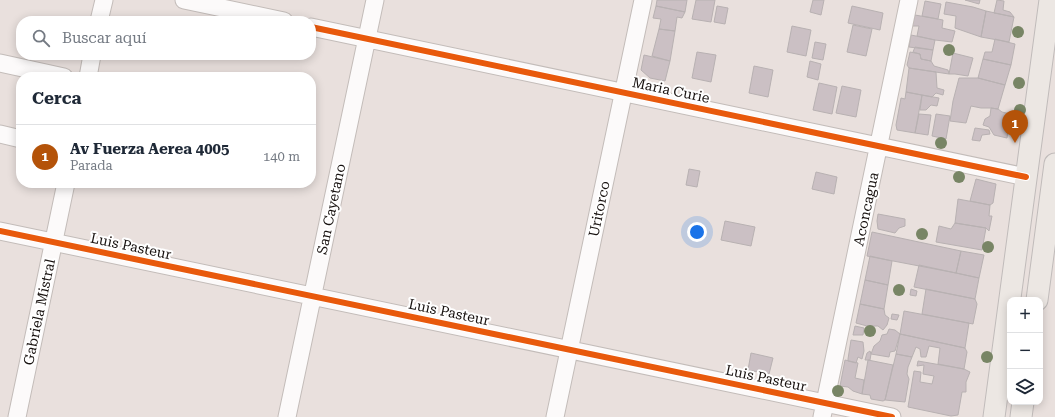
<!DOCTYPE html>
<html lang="es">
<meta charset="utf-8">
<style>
:root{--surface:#fff;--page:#f6f6f7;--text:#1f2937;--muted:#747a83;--line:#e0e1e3;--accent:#b45309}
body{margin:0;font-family:"Roboto Serif",serif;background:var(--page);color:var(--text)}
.controls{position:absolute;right:12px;bottom:12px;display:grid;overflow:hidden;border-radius:8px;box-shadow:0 2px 10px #0003}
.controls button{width:36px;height:36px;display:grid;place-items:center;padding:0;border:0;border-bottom:1px solid var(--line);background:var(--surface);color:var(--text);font:20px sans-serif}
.you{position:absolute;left:697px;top:232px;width:14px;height:14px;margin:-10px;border:3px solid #fff;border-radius:50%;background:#1a73e8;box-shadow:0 0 0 6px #1a73e833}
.badge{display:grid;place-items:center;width:26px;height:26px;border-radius:50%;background:var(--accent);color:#fff;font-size:13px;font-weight:700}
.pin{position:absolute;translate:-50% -33px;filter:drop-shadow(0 1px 2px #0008)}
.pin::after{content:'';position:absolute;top:21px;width:14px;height:12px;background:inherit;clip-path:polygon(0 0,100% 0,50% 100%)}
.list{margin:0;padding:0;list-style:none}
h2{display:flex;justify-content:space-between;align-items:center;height:52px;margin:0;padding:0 16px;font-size:17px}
h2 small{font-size:13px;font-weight:400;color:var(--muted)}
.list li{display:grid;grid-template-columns:26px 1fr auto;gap:12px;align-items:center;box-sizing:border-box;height:64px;padding:0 16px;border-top:1px solid var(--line)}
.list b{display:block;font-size:15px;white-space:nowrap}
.list p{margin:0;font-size:13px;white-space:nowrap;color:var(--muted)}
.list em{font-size:13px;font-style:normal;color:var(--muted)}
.icon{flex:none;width:22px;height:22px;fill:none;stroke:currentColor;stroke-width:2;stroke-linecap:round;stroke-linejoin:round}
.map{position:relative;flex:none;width:1055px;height:417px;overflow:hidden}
.search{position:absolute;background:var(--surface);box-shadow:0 2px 10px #0003;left:16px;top:16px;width:300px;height:44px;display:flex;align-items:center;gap:10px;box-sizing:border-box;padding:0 14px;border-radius:16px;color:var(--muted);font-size:15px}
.panel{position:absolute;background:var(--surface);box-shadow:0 2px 10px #0003;left:16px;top:72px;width:300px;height:116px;border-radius:16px}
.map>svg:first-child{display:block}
.building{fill:#cbc0c4;stroke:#b8b1b2}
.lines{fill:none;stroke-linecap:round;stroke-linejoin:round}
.minor-casing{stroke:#c3bcb9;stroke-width:19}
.major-casing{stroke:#c0bbba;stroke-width:23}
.minor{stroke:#fcfafa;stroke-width:17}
.major{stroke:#ece7e3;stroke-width:21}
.cycleway-casing{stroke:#fff;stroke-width:8}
.cycleway{stroke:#e8590c;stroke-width:6}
.tree{fill:#788565}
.labels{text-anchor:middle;stroke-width:4;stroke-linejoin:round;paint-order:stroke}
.street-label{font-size:14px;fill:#181210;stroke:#fff}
</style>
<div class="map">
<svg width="1055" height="417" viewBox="0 0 1055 417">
<rect width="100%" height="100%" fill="#e9e0dd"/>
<!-- building -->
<path class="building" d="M657,0H687L685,12L656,6Z
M696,0H715L711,22L692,19Z
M813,0H824L821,15L810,12Z
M965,0H980L979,4Z
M997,0L1004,1L1003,10L1010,12L1014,17L994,13Z
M925,1L941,4L938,19L922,16Z
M946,2L973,7L986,11L981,37L955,28L956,16L944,14Z
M656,6L685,12L682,18L677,17L675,31L659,29L661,19L653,18Z
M717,6L728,8L725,24L714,22Z
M852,6L883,13L880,30L848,23Z
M986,11L1014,17L1009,42L981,37Z
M915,15L943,20L942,28L955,31L952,42L935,40L917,36L919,26H912Z
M853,25L872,29L866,56L847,52Z
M792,26L811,30L806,56L787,52Z
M659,29L675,31L670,61L652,56Z
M911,35L935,40L933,50L909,47Z
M995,39L1015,44L1011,65L983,59L985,52H992Z
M815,42L826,44L823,60L812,58Z
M915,47L933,50L931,61L921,59L920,54L913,52Z
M697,52L716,55L711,82L692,78Z
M910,52L920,54L921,59L931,61L934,66L948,70L949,74L909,68L907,65Z
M953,53L973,58L968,76L955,74H949Z
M644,55L670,61L665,81L650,78L641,70Z
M983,59L1011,65L1005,85L978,78Z
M810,61L821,64L818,80L807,77Z
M754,66L773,70L768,97L749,93Z
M909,68L936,72L937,88L944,90L943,95L936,93L932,97L906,92Z
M959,78H978L1005,85L998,109L991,108H981L971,106L966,123L950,121L953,101Z
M819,83L837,87L832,114L813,110Z
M842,86L861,90L856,117L836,113Z
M906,92L922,95L915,133L897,130L896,125L901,98L905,99Z
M922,95L939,98L937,106L931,105L926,110H920Z
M991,108L998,109L1002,112L1010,114L1007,138L994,135L989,127L983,125L985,119L990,116Z
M919,114L931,115L928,135L915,133Z
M936,114L950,116L946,139L932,136Z
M975,128L989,130L990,134L982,135L980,141L972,140Z
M689,169L700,171L697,187L686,185Z
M816,172L837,177L834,194L812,189Z
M976,179L996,184L993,203L990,205L970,201Z
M958,199L990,205L989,216H992L989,231L986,228L955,223Z
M878,214L905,219V226L899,228L895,233L878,229L877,221Z
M725,221L755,227L751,246L721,240Z
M955,223L986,228L982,250L936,242L939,226L951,229Z
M872,232L961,251L956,273L867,256Z
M961,251L984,255L979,278L956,273Z
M870,256L892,261L888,285L865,280Z
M919,265L979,278L975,299L914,287Z
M865,280L888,285L884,309L860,304Z
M911,289L917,291L916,296L910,295Z
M926,289L975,299L977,304L973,324L922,314Z
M860,304L884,309L885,315L889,318L887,325L883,330L878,326H867L856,323Z
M904,311L969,323L965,348L900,334Z
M892,314L899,315L897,320L891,319Z
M855,326L864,328L863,335H853Z
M889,329L895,330L900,334L895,351L890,352L889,357L871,354L874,346L880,341L882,335L887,334Z
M900,334L965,348L967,352L964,369L938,364L940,348L929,346L926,357H921L920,349L916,347L912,357L896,354Z
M851,340L863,342L864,351L862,359L858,357L856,363L848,361V359Z
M870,351L871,354L870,360H865L867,353Z
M751,353L773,358L769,374L748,370Z
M896,354L912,357L908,367L907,374L909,379L905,402L885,400Z
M845,360L858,363L855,378L864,380L862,394L853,391L848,387L840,386Z
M868,360L893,365L885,400L883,401L871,399L870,395L862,394Z
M918,361L964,369L970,372L966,382V392H962L958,415L951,416L908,407L914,371L921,372L920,382L932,384L934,376L923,374L924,365L917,366Z"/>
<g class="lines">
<defs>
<path id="minor" d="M184,0L284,21
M99,21L104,0
M311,27L1026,177
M0,63L64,77
M88,77L92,55
M0,134L21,139
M0,231L892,417
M17,417L66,183
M287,417L375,0
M555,417L643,0
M822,417L909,0"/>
<path id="major" d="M1037,300L1055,164
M994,417L1050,0
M1021,417L1023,402"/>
</defs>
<!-- minor casing -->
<use href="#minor" class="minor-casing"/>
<!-- major casing -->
<use href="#major" class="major-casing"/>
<!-- minor -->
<use href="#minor" class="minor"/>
<!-- major -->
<use href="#major" class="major"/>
<defs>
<path id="cycleway" d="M311,27L1026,177
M0,231L892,417"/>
</defs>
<!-- cycleway casing -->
<use href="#cycleway" class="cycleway-casing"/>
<!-- cycleway -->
<use href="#cycleway" class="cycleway"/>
</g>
<!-- trees -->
<g class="tree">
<circle cx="1018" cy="32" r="6"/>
<circle cx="949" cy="50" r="6"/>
<circle cx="1019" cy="83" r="6"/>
<circle cx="1020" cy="110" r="6"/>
<circle cx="941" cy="143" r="6"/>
<circle cx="959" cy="177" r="6"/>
<circle cx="922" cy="234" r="6"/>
<circle cx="988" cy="247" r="6"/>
<circle cx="899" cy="290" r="6"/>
<circle cx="870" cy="331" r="6"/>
<circle cx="987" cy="357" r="6"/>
<circle cx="838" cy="391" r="6"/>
</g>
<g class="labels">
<!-- street labels -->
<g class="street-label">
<text transform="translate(671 90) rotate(12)" y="5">Maria Curie</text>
<text transform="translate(331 209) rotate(-78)" y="5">San Cayetano</text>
<text transform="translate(599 209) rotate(-78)" y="5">Uritorco</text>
<text transform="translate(866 209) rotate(-78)" y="5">Aconcagua</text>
<text transform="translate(131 246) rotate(12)" y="5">Luis Pasteur</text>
<text transform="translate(39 312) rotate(-78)" y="5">Gabriela Mistral</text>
<text transform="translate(449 312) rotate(12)" y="5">Luis Pasteur</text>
<text transform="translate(766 378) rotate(12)" y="5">Luis Pasteur</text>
</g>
</g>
</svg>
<div class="controls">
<button>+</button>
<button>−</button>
<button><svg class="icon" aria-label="layers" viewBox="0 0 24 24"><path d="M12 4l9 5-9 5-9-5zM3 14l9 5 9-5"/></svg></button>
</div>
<div class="you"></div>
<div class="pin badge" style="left:1015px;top:143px">1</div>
<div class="search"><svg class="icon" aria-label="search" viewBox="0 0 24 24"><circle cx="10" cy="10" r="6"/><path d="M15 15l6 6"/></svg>Buscar aquí</div>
<section class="panel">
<h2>Cerca<small></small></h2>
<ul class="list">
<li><span class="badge">1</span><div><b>Av Fuerza Aerea 4005</b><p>Parada</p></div><em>140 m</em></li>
</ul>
</section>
</div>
